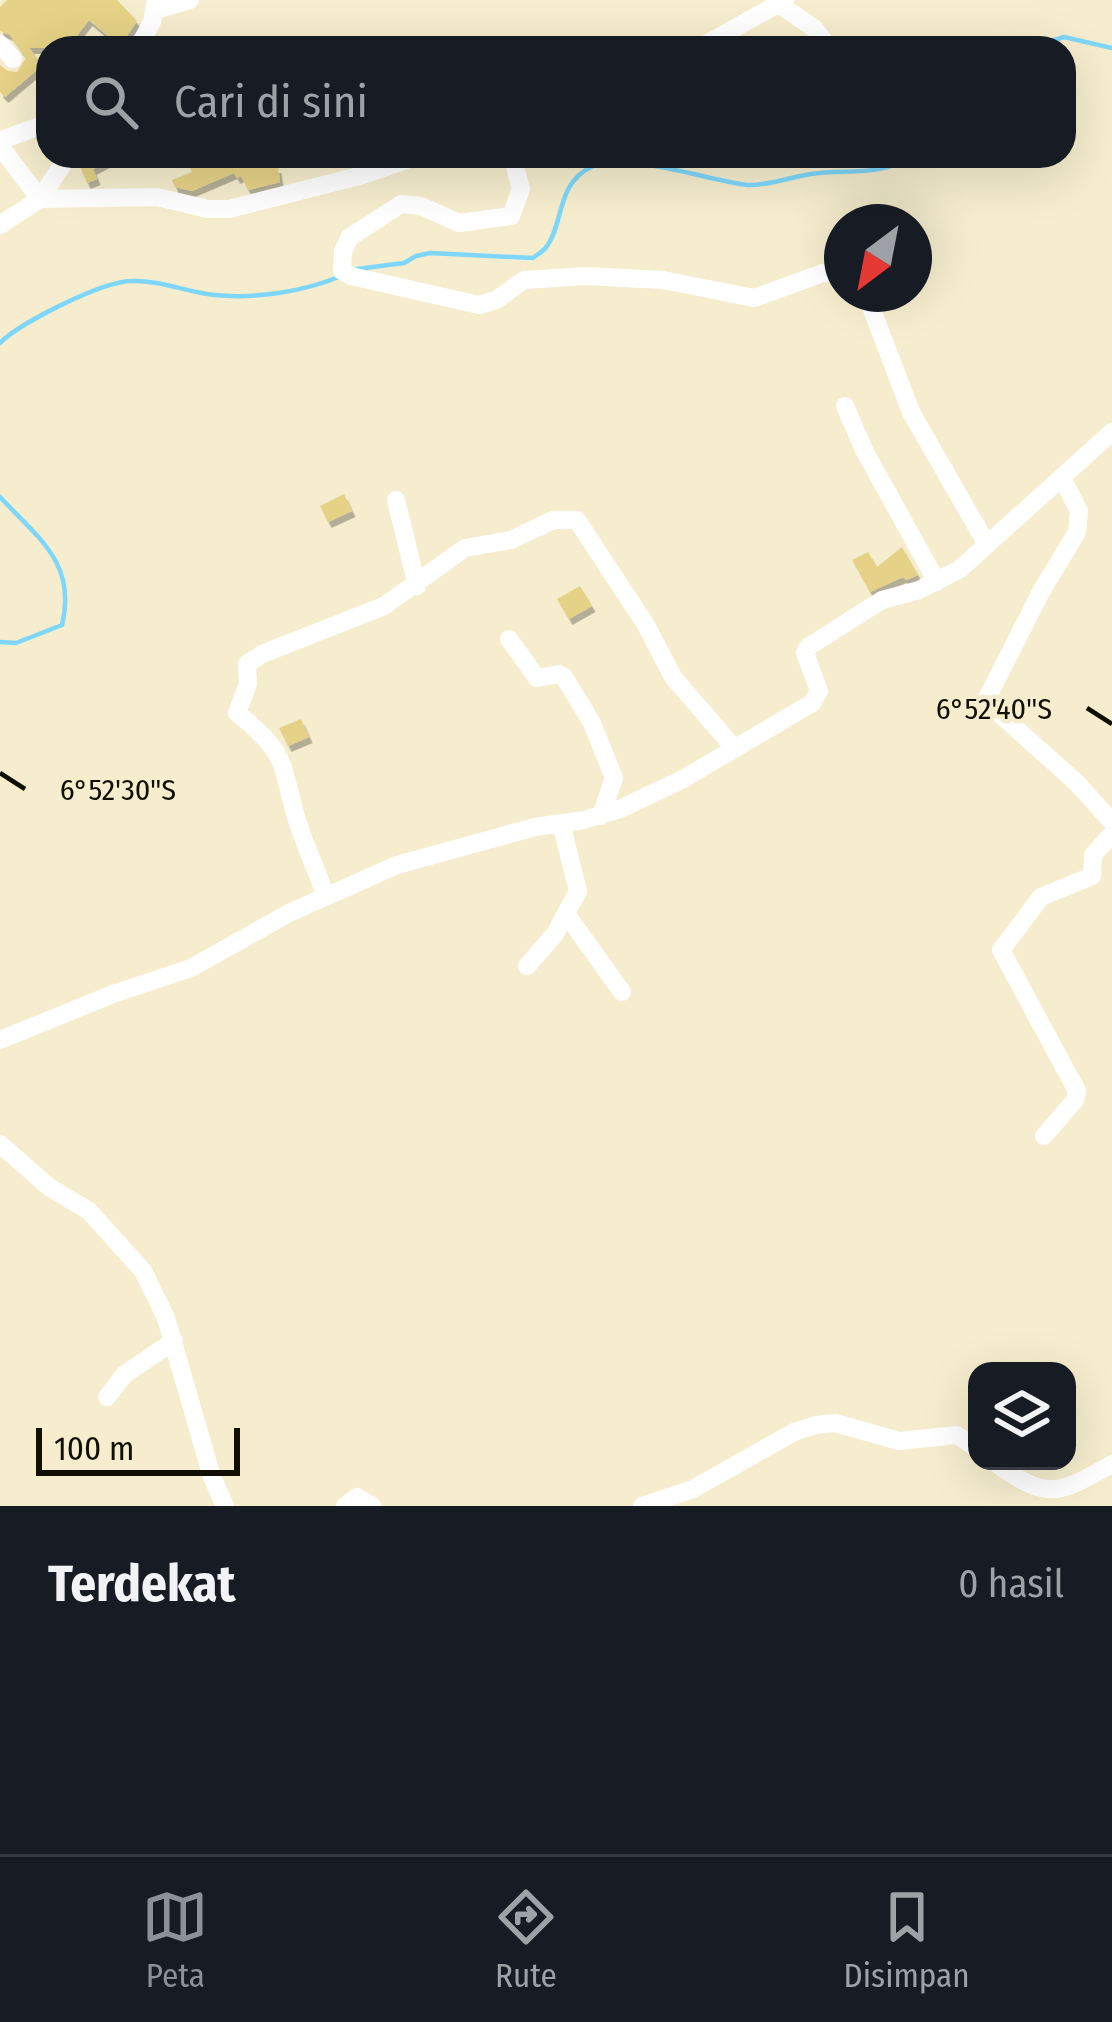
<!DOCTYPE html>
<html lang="id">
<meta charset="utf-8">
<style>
:root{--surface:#171b24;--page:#20242c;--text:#f1f3f6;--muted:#9ea1a6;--line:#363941;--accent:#8c9099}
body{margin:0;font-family:"Fira Sans Condensed",sans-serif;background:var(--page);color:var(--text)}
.controls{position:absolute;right:36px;bottom:36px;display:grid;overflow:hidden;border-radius:24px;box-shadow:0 12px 48px #0002}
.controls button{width:108px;height:108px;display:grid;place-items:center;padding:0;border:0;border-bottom:3px solid var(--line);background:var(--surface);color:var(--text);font:60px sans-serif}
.compass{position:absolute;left:824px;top:204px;width:108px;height:108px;border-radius:50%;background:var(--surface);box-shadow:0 12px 48px #0002;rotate:212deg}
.scale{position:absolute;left:36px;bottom:30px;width:204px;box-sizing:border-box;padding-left:12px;border:6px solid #110e04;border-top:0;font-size:33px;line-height:42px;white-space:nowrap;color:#110e04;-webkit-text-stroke:9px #f5edcd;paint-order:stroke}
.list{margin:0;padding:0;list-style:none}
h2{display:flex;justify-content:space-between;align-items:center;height:156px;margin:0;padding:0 48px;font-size:51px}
h2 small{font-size:39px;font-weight:400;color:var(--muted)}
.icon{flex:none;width:66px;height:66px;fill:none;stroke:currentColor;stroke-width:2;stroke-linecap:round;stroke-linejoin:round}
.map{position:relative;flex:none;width:1112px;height:1506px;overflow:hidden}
.search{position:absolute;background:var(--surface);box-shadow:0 12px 48px #0002;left:36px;right:36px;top:36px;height:132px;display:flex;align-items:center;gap:30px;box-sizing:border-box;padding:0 42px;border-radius:36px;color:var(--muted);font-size:45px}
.sheet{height:348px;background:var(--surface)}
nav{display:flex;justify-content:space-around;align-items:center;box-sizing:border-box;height:168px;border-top:3px solid var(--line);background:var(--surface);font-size:33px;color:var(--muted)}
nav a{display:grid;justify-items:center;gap:6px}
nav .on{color:var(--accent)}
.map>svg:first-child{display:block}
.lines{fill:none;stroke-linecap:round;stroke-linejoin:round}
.stream{stroke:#7ed7fa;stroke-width:4.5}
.building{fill:#e5d286;filter:url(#shadow)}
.minor{stroke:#fff;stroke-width:18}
.ticks{fill:none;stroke:#110e04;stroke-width:4.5}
.ticks-label{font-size:30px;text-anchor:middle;fill:#110e04;stroke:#f5edcd;stroke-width:9;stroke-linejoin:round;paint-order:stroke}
</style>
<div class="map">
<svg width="1112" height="1506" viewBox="0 0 1112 1506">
<defs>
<filter id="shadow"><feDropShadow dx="3.5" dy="6" stdDeviation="0" flood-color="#0004"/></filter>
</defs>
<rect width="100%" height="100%" fill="#f5edcd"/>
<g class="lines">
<!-- stream -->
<path class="stream" d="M1030,48L1064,37L1112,48
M357,269L404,263L416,256L430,253L533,258C538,254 544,251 547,246C564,223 556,184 591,167C624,150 709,181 747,185C768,186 791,177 811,174C844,169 883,177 911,156
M0,343C21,322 103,281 132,281C159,280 187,292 214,295C255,299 303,292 341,276
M0,497C38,538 77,563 62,625L16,643L0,642"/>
</g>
<!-- building -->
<path class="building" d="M7,0H117L137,21L120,46L89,20L76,37L89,48H29L43,65L5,97L0,92V65L8,71L17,72L26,58L10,35L0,31V7Z
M81,156H118L93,169L97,179L87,183L79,164Z
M184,156H268L272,168L278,167L280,182L248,190L241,176L237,178L234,173L192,191L175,187L172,180L192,172Z
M344,494L352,511L328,522L320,506Z
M902,547L918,575L906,580L903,577L870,592L852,560L868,552L877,567Z
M580,586L592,606L569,619L557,599Z
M301,719L309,737L288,746L279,728Z"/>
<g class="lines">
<!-- minor -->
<path class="minor" d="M779,4L815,29L829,48
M155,10L190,0
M0,44L13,59
M138,48L152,22L156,0
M699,48L785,0
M40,126L4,139L0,146L40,199L157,197L208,209H229L363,175L418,156
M512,156L521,189L511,216L459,223L421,206L401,204L350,237L343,251L342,271L351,276L479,305L496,300L524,280L585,276L663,280L754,298L823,273L842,271
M0,225L40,199L68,156
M866,294L911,412L986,543
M845,406L864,450L937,582
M1062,478L1079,511L1077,532L1042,590L987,698L992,707L1077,783L1112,822
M396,500L417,586
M509,639L537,678L559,674L564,677L592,723L614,778L601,816
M326,897C317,870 304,844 296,817C280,760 287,753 237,713L248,684L247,664L262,654L384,606L465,548L511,540L553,520H577L646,625L673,677L735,749
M567,915L622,992
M527,966L555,934L578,891L561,823
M0,1040L113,994L191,968L289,913L397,865L535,827L584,820L620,809L683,779L812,703L819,691L805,653L808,647L882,600L919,590L960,569L1112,432
M1044,1136L1075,1100L1077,1091L1001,950L1041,897L1092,876L1093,855L1112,834
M0,1144L49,1187L89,1211L143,1271L166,1318L212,1477L225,1506
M107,1397L125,1374L174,1341
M993,1461C1047,1501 1057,1495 1112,1464
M345,1506L357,1497L372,1506
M642,1506L693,1489L794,1432L816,1425L835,1423L899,1441L957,1435L977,1449"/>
</g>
<!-- ticks -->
<path class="ticks" d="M1087,708L1112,724M0,773L25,789"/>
<g class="ticks-label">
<text x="994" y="719">6°52'40"S</text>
<text x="118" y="800">6°52'30"S</text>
</g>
</svg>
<div class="controls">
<button><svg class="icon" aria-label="layers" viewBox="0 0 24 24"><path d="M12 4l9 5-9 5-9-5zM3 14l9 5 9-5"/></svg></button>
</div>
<svg class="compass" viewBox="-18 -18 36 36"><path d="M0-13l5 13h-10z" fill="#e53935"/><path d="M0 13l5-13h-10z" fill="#9ea1a6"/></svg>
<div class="scale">100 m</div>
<div class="search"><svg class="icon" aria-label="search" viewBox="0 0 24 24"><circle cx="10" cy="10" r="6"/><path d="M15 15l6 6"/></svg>Cari di sini</div>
</div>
<section class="sheet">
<h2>Terdekat<small>0 hasil</small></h2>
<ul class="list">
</ul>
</section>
<nav>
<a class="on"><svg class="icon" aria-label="map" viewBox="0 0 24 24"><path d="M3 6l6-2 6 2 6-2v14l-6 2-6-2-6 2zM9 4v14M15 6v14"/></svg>Peta</a>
<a><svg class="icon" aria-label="directions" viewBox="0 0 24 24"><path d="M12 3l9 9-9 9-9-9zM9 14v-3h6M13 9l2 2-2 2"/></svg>Rute</a>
<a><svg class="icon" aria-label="saved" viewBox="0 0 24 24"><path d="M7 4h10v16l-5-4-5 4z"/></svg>Disimpan</a>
</nav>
